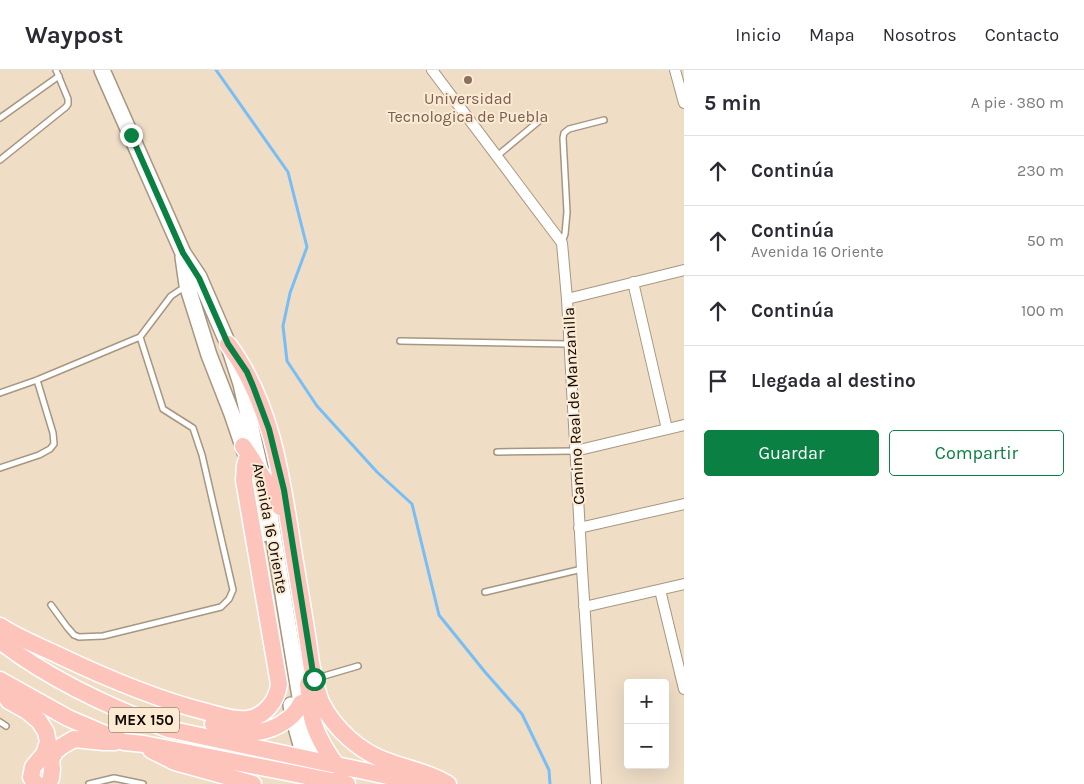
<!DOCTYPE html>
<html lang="es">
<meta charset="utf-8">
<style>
:root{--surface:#fff;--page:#f2f2f3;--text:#2b2b33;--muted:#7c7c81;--line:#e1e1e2;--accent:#0b8043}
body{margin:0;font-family:Karla,sans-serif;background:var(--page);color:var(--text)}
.controls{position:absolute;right:15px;bottom:15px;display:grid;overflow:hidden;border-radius:5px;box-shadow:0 5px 20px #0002}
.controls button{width:45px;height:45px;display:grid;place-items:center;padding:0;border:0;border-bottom:1px solid var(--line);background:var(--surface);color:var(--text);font:25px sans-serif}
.stop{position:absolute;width:15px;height:15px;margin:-11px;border:4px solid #0b8043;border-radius:50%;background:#fff}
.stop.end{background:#0b8043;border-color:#fff;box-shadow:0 1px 5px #0008}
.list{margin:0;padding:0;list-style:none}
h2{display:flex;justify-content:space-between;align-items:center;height:65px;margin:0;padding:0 20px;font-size:21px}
h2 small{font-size:16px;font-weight:400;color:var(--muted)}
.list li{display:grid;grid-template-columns:32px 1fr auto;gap:15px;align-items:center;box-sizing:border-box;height:70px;padding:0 20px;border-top:1px solid var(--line)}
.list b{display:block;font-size:19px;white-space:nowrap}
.list p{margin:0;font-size:16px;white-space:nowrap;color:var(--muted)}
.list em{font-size:16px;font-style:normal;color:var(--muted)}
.actions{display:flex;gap:10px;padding:15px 20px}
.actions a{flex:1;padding:11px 0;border:1px solid var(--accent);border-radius:5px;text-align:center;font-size:18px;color:var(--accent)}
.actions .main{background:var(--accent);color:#fff}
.icon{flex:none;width:28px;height:28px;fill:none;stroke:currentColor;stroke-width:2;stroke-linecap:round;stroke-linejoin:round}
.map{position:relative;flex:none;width:684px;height:714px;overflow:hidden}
header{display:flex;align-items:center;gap:30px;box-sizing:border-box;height:70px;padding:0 25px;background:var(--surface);border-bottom:1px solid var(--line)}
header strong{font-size:24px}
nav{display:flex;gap:28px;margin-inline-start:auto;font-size:18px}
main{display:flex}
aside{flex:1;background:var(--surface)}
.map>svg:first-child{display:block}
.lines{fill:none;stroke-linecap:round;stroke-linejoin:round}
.stream{stroke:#77bef6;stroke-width:3}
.lane-casing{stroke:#a79680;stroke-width:8}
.street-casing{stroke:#a79680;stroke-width:12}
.secondary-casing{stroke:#a79680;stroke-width:18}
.primary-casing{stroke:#fff;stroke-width:19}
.lane{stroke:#fff;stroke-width:5}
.street{stroke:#fff;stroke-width:10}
.secondary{stroke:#fff;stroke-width:15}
.primary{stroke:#fdc4bc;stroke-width:16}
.route{stroke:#0b8043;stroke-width:6}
.education-dot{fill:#8d6e63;stroke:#fdead3;stroke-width:2}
.labels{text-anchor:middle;stroke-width:4;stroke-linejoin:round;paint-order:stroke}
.shield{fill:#fdead3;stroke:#574d42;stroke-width:1}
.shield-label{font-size:15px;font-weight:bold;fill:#100a04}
.education-label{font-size:16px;fill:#785e54;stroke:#fdead3}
.street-label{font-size:16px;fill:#100a04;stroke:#fdead3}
</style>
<header>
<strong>Waypost</strong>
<nav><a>Inicio</a><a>Mapa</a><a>Nosotros</a><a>Contacto</a></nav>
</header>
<main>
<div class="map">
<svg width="684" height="714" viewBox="0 0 684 714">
<rect width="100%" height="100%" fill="#efddc6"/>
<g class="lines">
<!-- stream -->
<path class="stream" d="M216,0L288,102L307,177L290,223L283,256L287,291L317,336L377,402L412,434L439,545L485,602L522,644L549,700L550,714"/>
<defs>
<path id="lane" d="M0,48L59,6
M497,86L539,51
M0,90L66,37L68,34V29L56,0
M562,172L565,164L567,142L563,68L564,63L569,59L604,50
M400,271L569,274
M0,323L37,310L140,267L171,226L186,216
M497,382L575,381
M0,398L39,385L50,379L54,374L53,363L37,310
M485,522L582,499
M51,535L67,557L74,565L79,567L103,566L221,537L229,529L233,520L202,385L193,358L163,339L140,267
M317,608L358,596
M0,652L6,656
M89,714L114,708L143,714"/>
<path id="street" d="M432,0L562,173L567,229L582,499L596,714
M675,0L684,33
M633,212L667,359
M567,229L684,200
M575,381L684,355
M579,458L684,434
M660,520L684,619
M584,537L684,514"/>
<path id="secondary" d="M102,0L183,183L199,207L228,274L241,314L268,433L301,633L319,700
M183,187L187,215L209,285L232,344L247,388L263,464
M291,635L293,646L307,697"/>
<path id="primary" d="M228,274C272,333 282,409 293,480C299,517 306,555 311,593C314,607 316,621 322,634C335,659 360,682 387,691C407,699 429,702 448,714
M243,376L253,391L262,406L275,422L280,437
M0,556C18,568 39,576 58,585C106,608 155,629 207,642C219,645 235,651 248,649C265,646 277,631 279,614L244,410L245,396L247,388
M0,571C50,610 109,637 168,659L425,714
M0,610L68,648L124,672L144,674L347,714
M308,614C309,623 310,633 311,642C314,663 327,683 340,700
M0,617L9,631L27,641L39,651L46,662L48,672L44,684L33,697L31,707L36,714
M213,654C237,661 255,668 279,655C289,649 296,644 301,633
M151,680L175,692L222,705L253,714
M48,714L51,708L52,699L51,690L55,682L62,676L74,669L104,672H115"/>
</defs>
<!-- lane casing -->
<use href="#lane" class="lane-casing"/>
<!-- street casing -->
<use href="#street" class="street-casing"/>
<!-- secondary casing -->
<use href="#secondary" class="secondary-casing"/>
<!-- primary casing -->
<use href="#primary" class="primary-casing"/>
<!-- lane -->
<use href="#lane" class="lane"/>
<!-- street -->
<use href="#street" class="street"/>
<!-- secondary -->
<use href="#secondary" class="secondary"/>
<!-- primary -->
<use href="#primary" class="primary"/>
</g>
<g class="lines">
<!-- route -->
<path class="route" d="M131,65L183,183L199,208L228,274L247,302L253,316L269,359L284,420L314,609"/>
</g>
<!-- markers -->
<circle class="education-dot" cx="468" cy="10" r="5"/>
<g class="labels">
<!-- shield labels -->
<rect class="shield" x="109" y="637.5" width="70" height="25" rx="4"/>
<g class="shield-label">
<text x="144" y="655">MEX 150</text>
</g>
<!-- education labels -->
<g class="education-label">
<text x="468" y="34">Universidad<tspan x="468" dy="18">Tecnologica de Puebla</tspan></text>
</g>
<!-- street labels -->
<g class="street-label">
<text transform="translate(573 336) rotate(-93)" y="6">Camino Real de Manzanilla</text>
<text transform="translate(271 458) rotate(79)" y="6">Avenida 16 Oriente</text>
</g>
</g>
</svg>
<div class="controls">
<button>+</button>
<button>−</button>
</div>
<div class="stop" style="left:314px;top:609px"></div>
<div class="stop end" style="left:131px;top:65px"></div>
</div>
<aside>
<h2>5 min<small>A pie · 380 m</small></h2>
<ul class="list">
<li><svg class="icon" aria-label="ahead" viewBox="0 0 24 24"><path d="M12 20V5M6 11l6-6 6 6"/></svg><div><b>Continúa</b></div><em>230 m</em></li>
<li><svg class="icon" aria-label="ahead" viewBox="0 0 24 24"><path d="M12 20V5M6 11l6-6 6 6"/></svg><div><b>Continúa</b><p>Avenida 16 Oriente</p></div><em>50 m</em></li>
<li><svg class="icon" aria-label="ahead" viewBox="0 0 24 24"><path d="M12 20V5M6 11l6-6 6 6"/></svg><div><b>Continúa</b></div><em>100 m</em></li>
<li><svg class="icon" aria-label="arrive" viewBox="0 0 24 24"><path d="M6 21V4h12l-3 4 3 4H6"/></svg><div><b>Llegada al destino</b></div></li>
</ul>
<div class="actions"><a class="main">Guardar</a><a>Compartir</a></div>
</aside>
</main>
